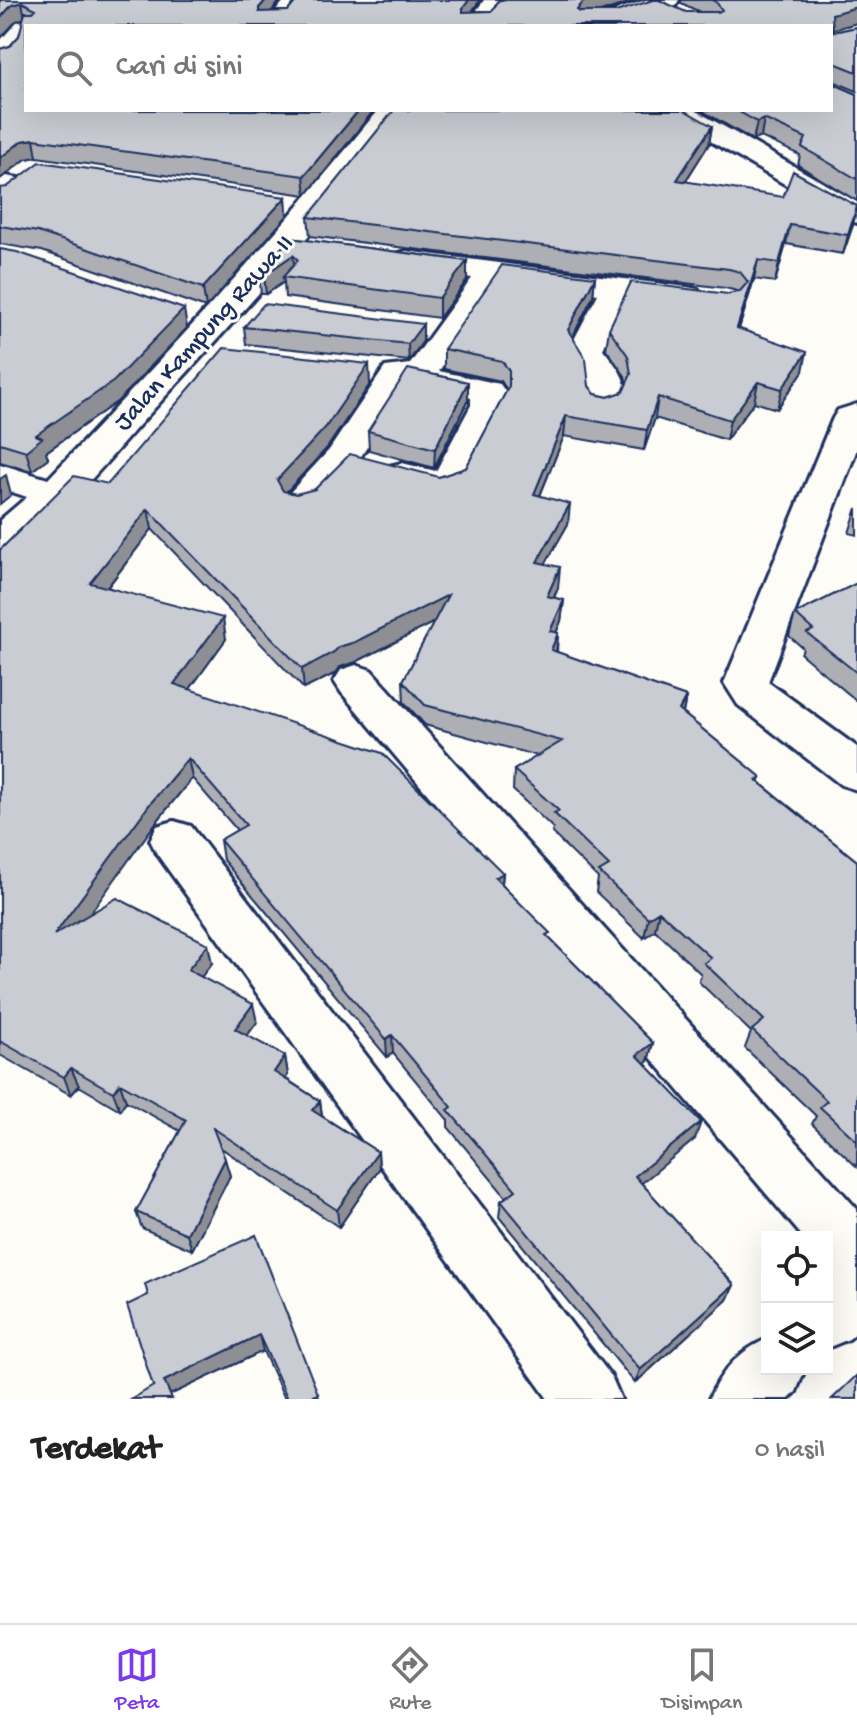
<!DOCTYPE html>
<html lang="id">
<style>
:root{--surface:#fff;--page:#f2f2f2;--text:#222;--muted:#767676;--line:#e0e0e0;--accent:#7c3aed}
body{margin:0;font-family:"Gochi Hand",sans-serif;background:var(--page);color:var(--text)}
.controls{position:absolute;right:24px;bottom:24px;display:grid;overflow:hidden;border-radius:0px;box-shadow:0 8px 32px #0002}
.controls button{width:72px;height:72px;display:grid;place-items:center;padding:0;border:0;border-bottom:2px solid var(--line);background:var(--surface);color:var(--text);font:40px sans-serif}
.list{margin:0;padding:0;list-style:none}
h2{display:flex;justify-content:space-between;align-items:center;height:104px;margin:0;padding:0 32px;font-size:34px}
h2 small{font-size:26px;font-weight:400;color:var(--muted)}
.icon{flex:none;width:44px;height:44px;fill:none;stroke:currentColor;stroke-width:2;stroke-linecap:round;stroke-linejoin:round}
.map{position:relative;flex:none;width:857px;height:1399px;overflow:hidden}
.search{position:absolute;background:var(--surface);box-shadow:0 8px 32px #0002;left:24px;right:24px;top:24px;height:88px;display:flex;align-items:center;gap:20px;box-sizing:border-box;padding:0 28px;border-radius:0px;color:var(--muted);font-size:30px}
.sheet{height:224px;background:var(--surface)}
nav{display:flex;justify-content:space-around;align-items:center;box-sizing:border-box;height:112px;border-top:2px solid var(--line);background:var(--surface);font-size:22px;color:var(--muted)}
nav a{display:grid;justify-items:center;gap:4px}
nav .on{color:var(--accent)}
.map>svg:first-child{display:block}
.lines{fill:none;stroke-linecap:round;stroke-linejoin:round}
.minor-casing{stroke:#1b2f5e;stroke-width:6}
.minor{fill:#fdfcf7;fill-rule:evenodd}
.wall{fill:#adafb5;stroke:#1b2f5e;stroke-width:2}
.shaded-wall{fill:#8d8f94;stroke:#1b2f5e;stroke-width:2}
.building{fill:#c9ccd3;stroke:#1b2f5e;stroke-width:2}
.labels{text-anchor:middle;stroke-width:6;stroke-linejoin:round;paint-order:stroke}
.far-street-label{font-size:26px;fill:#1b2f5e;stroke:#fdfcf7}
</style>
<div class="map">
<svg width="857" height="1399" viewBox="0 0 857 1399">
<rect width="100%" height="100%" fill="#fdfcf7"/>
<filter id="ink" filterUnits="userSpaceOnUse"><feTurbulence type="fractalNoise" baseFrequency=".0125" numOctaves="2"/><feDisplacementMap in="SourceGraphic" scale="16" xChannelSelector="R" yChannelSelector="G"/><feConvolveMatrix kernelMatrix="1 2 1 2 8 2 1 2 1" color-interpolation-filters="sRGB"/></filter>
<g filter="url(#ink)">
<g class="lines">
<defs>
<path id="minor" d="M285,0H308L287,26H263Z
M484,0H507L489,26H465Z
M646,0H679L676,5L614,26H579L583,21Z
M378,110H405C328,222 233,322 142,422C110,457 44,541 0,553V520L27,497L0,488V464L48,479C162,359 274,239 378,110Z
M663,110H695L857,202V223L847,220L667,116Z
M0,175L24,179L28,185L24,191H0Z
M406,251L687,287L698,289L703,296L698,303L687,305L627,298L603,349C617,367 636,386 618,411L606,414L594,411L589,404C595,367 576,375 569,349L598,294L500,281L439,371L500,384L505,391V405L463,487L438,495L389,482L383,474L389,466L402,463L436,471L471,405V398L407,384L355,466L313,510L300,514L287,510L281,502L329,450L385,367L410,364L472,278L395,266L391,260L395,254Z
M857,404V449L768,682L857,747V790L841,785L738,705L724,683L833,418L838,410Z
M356,665L371,670L857,1209V1332L849,1339L827,1348V1274L831,1270L827,1266V1237H803L341,692L334,681L341,670Z
M174,821L191,826L611,1376L621,1399H548L157,854L150,840L157,826Z
M767,1339V1369H805L796,1392L789,1399H709C721,1371 739,1351 767,1339Z"/>
</defs>
<!-- minor casing -->
<use href="#minor" class="minor-casing"/>
<!-- minor -->
<use href="#minor" class="minor"/>
</g>
<!-- wall -->
<path class="wall" d="M0,0H281L271,11H288L297,0H480L472,11H492L499,0H637L600,12H700L681,3V0H857V23L833,29V32L857,27V91L833,81L834,84L857,94V201L798,165L800,155L761,137L753,140L701,110H831V26H26L374,110L306,195L37,157L26,159L0,179V49L10,46L19,36L24,19L16,21L0,39Z
M712,126L709,144L685,182L853,225L843,254L786,244L775,282L754,279L739,329L803,371L777,409L754,402L726,440L655,418L644,450L564,436L540,496L568,524L545,564L558,588L554,598L564,600L561,621L556,633H558L557,652L686,697L683,713L761,777L759,782L857,861V1167L812,1124L816,1116L745,1048L751,1032L699,982L701,974L655,930L644,938L596,892L598,878L552,833L553,828L513,790L514,770L538,756L425,725L404,702L403,681L434,622L356,662L340,667L336,673L304,689L152,529L108,587L226,639L190,689L503,873L502,884L549,938L653,1043L648,1061L645,1064L695,1139L641,1183L734,1285L727,1300L635,1383L499,1217L501,1201L506,1197L448,1127V1120L393,1053L387,1057L223,860L220,840L237,830L192,778L154,825L89,914L212,963L201,977L257,1022L247,1036L285,1056L288,1075L285,1078L320,1101L322,1116L378,1152L379,1169L339,1227L221,1148L230,1176L192,1250L142,1228L136,1212L180,1131L126,1101L120,1110L79,1086L71,1095L0,1055V550L108,484L370,384L327,448L286,492L296,494L439,477L466,468L507,390L501,381L444,369V349L595,277L593,296L573,337L589,386L595,394L608,397L623,392L627,384L625,376L606,349L609,329L738,292L737,291L725,288L310,236L308,217Z
M0,188L286,197L287,216L206,308L42,251L0,244Z
M290,238L467,261V280L439,318L285,297L284,282L266,294H261L259,274Z
M0,249L187,328L118,401L46,452L48,458L32,471L0,462Z
M244,327L423,341L409,361L246,344Z
M468,400L434,468L369,450L368,431Z
M857,508V535L849,533Z
M857,583V701L801,654L803,648L789,636L795,614Z
M256,1235L319,1399H285L263,1351L170,1395L153,1386L148,1295Z"/>
<!-- shaded-wall -->
<path class="shaded-wall" d="M266,0H281L261,24L259,8Z
M469,0H480L463,24V8Z
M589,0H637L582,18L577,10L583,2Z
M22,2L25,18L16,21L0,39V18L12,5Z
M857,7V23L831,30L832,14Z
M359,110H374L306,195L304,176Z
M764,119L761,137L753,140L757,122Z
M712,126L709,144L674,199L677,180Z
M34,139L37,157L26,159L0,179V158L22,141Z
M286,197L287,216L206,308L203,288Z
M857,207L853,225L843,254L848,235Z
M790,225L786,244L775,282L779,263Z
M293,255L295,274L283,277L284,282L266,294L264,275Z
M758,260L754,279L733,348L737,328Z
M467,261V280L439,318V298Z
M595,277L593,296L566,350L568,330Z
M184,309L187,328L118,401L46,452L48,458L32,471L26,451L36,435Z
M423,324V341L409,361L408,344Z
M807,352L803,371L777,409L782,389Z
M369,364L370,384L327,448L279,500L277,480Z
M468,382V400L434,468L435,449Z
M758,382L754,402L726,440L730,420Z
M658,397L655,418L644,450L647,430Z
M566,416L564,436L532,515L534,494Z
M6,475L11,495L0,504V479Z
M570,504L568,524L535,582L537,562Z
M148,509L152,529L95,603L90,583Z
M560,567L558,588L545,616L547,596Z
M448,595V615L356,662L340,667L336,673L304,689L302,669L339,647Z
M564,600L561,621L548,652L550,631Z
M223,618L226,639L179,704L174,684Z
M558,633L556,654L551,650Z
M686,697L682,718L679,710Z
M188,758L192,778L154,825L61,954L54,935L149,805Z
M503,873L501,892L495,878Z
M659,911L655,930L644,938L648,918Z
M208,944L212,963L192,989L188,970Z
M253,1004L257,1022L238,1048L235,1029Z
M392,1035L393,1053L387,1057L386,1039Z
M653,1043L648,1061L632,1073L637,1055Z
M285,1056L288,1075L277,1090L274,1072Z
M71,1068L79,1086L71,1095L64,1077Z
M120,1083L126,1101L120,1110L113,1092Z
M320,1101L322,1118L312,1110Z
M701,1122L695,1139L630,1193L635,1176Z
M378,1152L379,1169L339,1227L337,1210Z
M225,1159L230,1176L192,1250L187,1234Z
M734,1285L727,1300L635,1383L640,1370Z
M259,1335L263,1351L170,1395L164,1381Z
M318,1394L319,1399H306Z"/>
<!-- building -->
<path class="building" d="M0,0H266L259,8V12L288,11L297,0H469L463,8V12L492,11L499,0H589L583,2L577,10L580,12H616L653,0H659L686,12H718L722,10L716,2L712,0H857V7L832,14L833,32L857,27V72L832,62L834,84L857,94V179L802,147L806,138L764,119L757,122L736,110H831V26H26V110H359L304,176L34,139L22,141L0,158V49L10,46L19,36L25,12H33L36,9L22,2L12,5L0,18Z
M394,110H684L712,126L677,180L783,197L793,171L857,206L848,235L790,225L779,263L758,260L737,328L807,352L782,389L758,382L730,420L658,397L647,430L566,416L534,494L570,504L537,562L560,567L547,596L564,600L550,631L558,633L551,650L686,697L679,710L761,777L756,780L857,861V1141L820,1107L827,1101L752,1030L764,1020L704,963L711,958L659,911L648,918L599,872L609,866L554,813L559,811L514,770L562,741L425,705L403,681L448,595L355,642L339,647L334,652L302,669L148,509L90,583L223,618L174,684L382,753L503,873L495,878L550,933L546,935L653,1043L637,1055L701,1122L635,1176L734,1285L640,1370L501,1201L516,1190L448,1110L452,1107L392,1035L386,1039L220,840L246,825L188,758L149,805L54,935L117,898L208,944L188,970L253,1004L235,1029L285,1056L274,1072L320,1101L312,1110L378,1152L337,1210L213,1128L225,1159L187,1234L136,1212L186,1120L120,1083L113,1092L71,1068L64,1077L0,1041V550L74,476L108,484L224,348L369,364L325,428L277,480L283,491L296,494L315,489L350,454L439,477L466,468L509,386V371L502,361L444,349L502,265L595,277L568,330L586,359L589,386L595,394L608,397L623,392L631,374L628,356L609,329L631,282L728,294L740,291L748,282L740,272L729,269L308,217Z
M40,162L286,197L203,288L38,232L0,226V188L7,187Z
M290,238L467,261L439,298L283,277L298,260L293,255L264,275L259,274Z
M0,249L17,252L184,309L114,381L36,435L42,438L26,451L0,443Z
M264,304L423,324L408,344L244,327Z
M408,369L468,382L435,449L368,431Z
M857,583V673L807,633L813,630L795,614Z
M256,1235L318,1394L306,1399H288L259,1335L164,1381L172,1399H132L155,1385L153,1386L127,1305L148,1295L145,1284Z
M857,1375V1399H832Z"/>
</g>
<g class="labels">
<!-- far-street labels -->
<g class="far-street-label">
<text transform="translate(202 331) rotate(-48)" y="9">Jalan Kampung Rawa II</text>
</g>
</g>
</svg>
<div class="controls">
<button><svg class="icon" aria-label="locate" viewBox="0 0 24 24"><circle cx="12" cy="12" r="6"/><path d="M12 2v4M12 18v4M2 12h4M18 12h4"/></svg></button>
<button><svg class="icon" aria-label="layers" viewBox="0 0 24 24"><path d="M12 4l9 5-9 5-9-5zM3 14l9 5 9-5"/></svg></button>
</div>
<div class="search"><svg class="icon" aria-label="search" viewBox="0 0 24 24"><circle cx="10" cy="10" r="6"/><path d="M15 15l6 6"/></svg>Cari di sini</div>
</div>
<section class="sheet">
<h2>Terdekat<small>0 hasil</small></h2>
<ul class="list">
</ul>
</section>
<nav>
<a class="on"><svg class="icon" aria-label="map" viewBox="0 0 24 24"><path d="M3 6l6-2 6 2 6-2v14l-6 2-6-2-6 2zM9 4v14M15 6v14"/></svg>Peta</a>
<a><svg class="icon" aria-label="directions" viewBox="0 0 24 24"><path d="M12 3l9 9-9 9-9-9zM9 14v-3h6M13 9l2 2-2 2"/></svg>Rute</a>
<a><svg class="icon" aria-label="saved" viewBox="0 0 24 24"><path d="M7 4h10v16l-5-4-5 4z"/></svg>Disimpan</a>
</nav>
